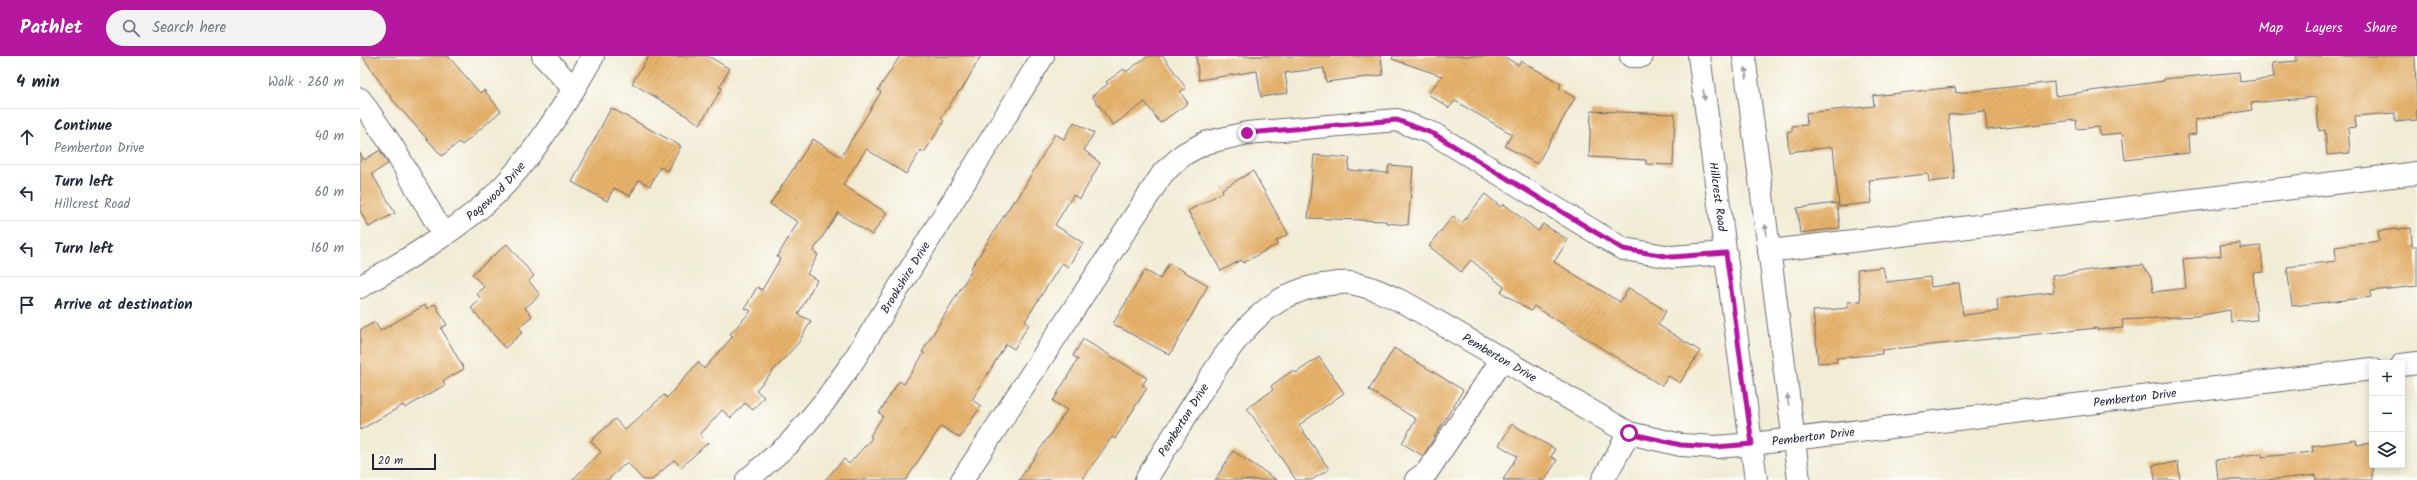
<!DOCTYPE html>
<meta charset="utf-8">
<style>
:root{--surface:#fff;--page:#f2f2f3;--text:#1f2937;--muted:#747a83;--line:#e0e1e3;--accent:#b5179e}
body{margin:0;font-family:Kalam,sans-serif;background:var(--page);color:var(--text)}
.controls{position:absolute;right:12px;bottom:12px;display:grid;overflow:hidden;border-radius:4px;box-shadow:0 2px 10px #0003}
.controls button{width:36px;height:36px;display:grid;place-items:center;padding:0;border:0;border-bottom:1px solid var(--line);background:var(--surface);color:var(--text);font:20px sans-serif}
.scale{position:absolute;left:12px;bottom:10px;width:64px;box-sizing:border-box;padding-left:4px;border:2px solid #22223b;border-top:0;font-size:11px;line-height:14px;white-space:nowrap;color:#22223b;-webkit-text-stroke:3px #fdfcf7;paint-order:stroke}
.stop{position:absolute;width:12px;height:12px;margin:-9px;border:3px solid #b5179e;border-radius:50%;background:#fff}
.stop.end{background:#b5179e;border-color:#fff;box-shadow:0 1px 4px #0008}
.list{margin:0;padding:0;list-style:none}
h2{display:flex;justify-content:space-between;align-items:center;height:52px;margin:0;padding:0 16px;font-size:17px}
h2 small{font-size:13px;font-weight:400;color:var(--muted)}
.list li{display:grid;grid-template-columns:26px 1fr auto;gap:12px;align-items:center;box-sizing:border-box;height:56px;padding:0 16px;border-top:1px solid var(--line)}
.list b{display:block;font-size:15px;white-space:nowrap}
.list p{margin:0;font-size:13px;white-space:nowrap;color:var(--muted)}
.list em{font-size:13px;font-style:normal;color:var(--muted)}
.icon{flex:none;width:22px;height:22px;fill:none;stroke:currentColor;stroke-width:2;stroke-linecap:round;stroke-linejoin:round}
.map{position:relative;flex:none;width:2057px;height:424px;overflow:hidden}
header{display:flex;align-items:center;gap:24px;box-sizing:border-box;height:56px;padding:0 20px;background:var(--accent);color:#fff}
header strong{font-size:19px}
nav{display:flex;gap:22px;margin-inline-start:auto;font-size:14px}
.search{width:280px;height:36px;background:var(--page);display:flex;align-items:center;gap:10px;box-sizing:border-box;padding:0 14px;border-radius:22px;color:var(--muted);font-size:15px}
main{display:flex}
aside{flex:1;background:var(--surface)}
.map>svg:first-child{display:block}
.building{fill:url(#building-hatch)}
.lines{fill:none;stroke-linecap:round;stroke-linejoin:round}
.minor-casing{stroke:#6b6971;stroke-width:24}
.major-casing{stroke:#6b6971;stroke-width:24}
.minor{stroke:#fff;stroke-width:22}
.major{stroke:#fff;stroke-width:22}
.oneway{fill:#9c9ca7}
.route{stroke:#b5179e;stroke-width:5}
.labels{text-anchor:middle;stroke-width:3.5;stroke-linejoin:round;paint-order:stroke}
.street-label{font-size:12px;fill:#22223b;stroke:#fdfcf7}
</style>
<header>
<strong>Pathlet</strong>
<div class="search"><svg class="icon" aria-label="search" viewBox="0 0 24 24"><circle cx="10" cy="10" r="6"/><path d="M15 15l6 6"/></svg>Search here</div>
<nav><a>Map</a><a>Layers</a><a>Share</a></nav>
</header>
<main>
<aside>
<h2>4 min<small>Walk · 260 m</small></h2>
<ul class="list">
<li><svg class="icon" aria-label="ahead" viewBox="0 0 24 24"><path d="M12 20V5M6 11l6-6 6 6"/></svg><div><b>Continue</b><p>Pemberton Drive</p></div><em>40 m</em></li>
<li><svg class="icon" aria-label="left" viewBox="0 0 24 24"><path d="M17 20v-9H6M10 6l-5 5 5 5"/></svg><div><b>Turn left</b><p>Hillcrest Road</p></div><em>60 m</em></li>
<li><svg class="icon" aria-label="left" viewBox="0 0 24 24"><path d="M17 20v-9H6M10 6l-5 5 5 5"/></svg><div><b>Turn left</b></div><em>160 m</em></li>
<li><svg class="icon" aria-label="arrive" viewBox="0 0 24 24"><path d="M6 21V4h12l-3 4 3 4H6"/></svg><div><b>Arrive at destination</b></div></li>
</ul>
</aside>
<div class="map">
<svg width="2057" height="424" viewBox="0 0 2057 424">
<defs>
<pattern id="building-hatch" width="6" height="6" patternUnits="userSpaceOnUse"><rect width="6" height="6" fill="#e7b36c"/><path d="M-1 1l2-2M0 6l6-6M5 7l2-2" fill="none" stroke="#c69a5e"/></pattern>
</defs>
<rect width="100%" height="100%" fill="#fdfcf7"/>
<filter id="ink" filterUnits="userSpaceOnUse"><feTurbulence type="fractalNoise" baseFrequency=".025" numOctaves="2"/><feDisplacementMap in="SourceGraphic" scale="8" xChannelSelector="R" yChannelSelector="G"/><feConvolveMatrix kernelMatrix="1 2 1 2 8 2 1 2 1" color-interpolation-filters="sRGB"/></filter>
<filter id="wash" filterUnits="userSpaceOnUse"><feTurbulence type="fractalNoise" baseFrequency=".012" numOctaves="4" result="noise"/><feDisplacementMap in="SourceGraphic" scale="16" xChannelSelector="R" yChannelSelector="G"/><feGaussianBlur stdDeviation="0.9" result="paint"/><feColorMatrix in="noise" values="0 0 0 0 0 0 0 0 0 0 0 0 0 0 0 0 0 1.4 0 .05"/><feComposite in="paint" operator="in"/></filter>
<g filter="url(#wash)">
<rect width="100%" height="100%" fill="#f2ecd5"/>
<g id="blocks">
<!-- building -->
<path class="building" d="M2,0H88L120,37L124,34L141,55L102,89L99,86L82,100L32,43Z
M289,0H348L370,13L359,31L362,32L340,68L272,27Z
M540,0H621L601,35H599L581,62L584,65L564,97L561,94L546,118L506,93L483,129L527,157L512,179L478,157L453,195L458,199L447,218L457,224L438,258L451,265L439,286L396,334L404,341L393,354L385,347L371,362L362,354L340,379L348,387L321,411L314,404L292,424H283L267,406L248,424H212L241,396L231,385L255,363L265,374L304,339L307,342L338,306L344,313L373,280L370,278L391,255L385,252L397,231L402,234L420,203L417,201L438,166L410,148L453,83L481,101L521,36L518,34Z
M788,0H803L826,32L820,36L828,47L800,67L785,46L753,69L732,40L748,28L746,26L764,13L766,16Z
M836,0H1021L1023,19L966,26L964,12L925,17L928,37L901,41L897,15L839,24Z
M1033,0H1143L1158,9L1161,5L1201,28L1199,32L1215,42L1177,108L1145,90L1152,78L1095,45L1089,52L1068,38L1082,20L1032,3Z
M1936,0H2055L2057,64L2035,66V57L1995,60L1996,71L1988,72L1990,97L1967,99L1965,74L1959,75L1956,41L1891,47L1892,54L1835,64L1836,78L1828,79L1829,97L1765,104L1762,77L1740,79L1739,71L1717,73L1716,64L1627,74L1625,55L1588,59L1595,123L1569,126L1568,118L1509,124L1512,147L1479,150L1473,91L1429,96L1427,76L1432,75V70L1447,69L1446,57L1514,50L1513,40L1595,31L1596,37L1694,26L1695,40L1804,25V23L1879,16L1880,26L1914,22L1912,7L1936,5Z
M251,52L321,90L308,115L300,111L290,130L279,124L270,140L254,132L247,145L212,126Z
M1231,55L1315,58L1313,109L1286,108V104L1229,101Z
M714,66L734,77L724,94L740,107L720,143L713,139L695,169L723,187L708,211L702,207L665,265L669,268L654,293L646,288L612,344L621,350L600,382L581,370L546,424H465L484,403L489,408L512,382L510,380L523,360L519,357L539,325L544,328L564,297L562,296L612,214L611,212L654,144L656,145L695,78L704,83Z
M20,94L28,108L12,118L35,157L9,171L0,155V97L4,104Z
M954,99L990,102L988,114L1028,117L1029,109L1053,111L1048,169L1026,167V165L948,162Z
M893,115L928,178L916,185L918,188L883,207L881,204L861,215L828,155L863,136L862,133Z
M1125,138L1141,151L1144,148L1178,175L1183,168L1208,184L1194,206L1260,246L1269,232L1306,255L1298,269L1340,295L1320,327L1308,320L1302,330L1174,250L1171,255L1141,236L1144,231L1111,204L1101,216L1069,190L1093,160L1102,167Z
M1477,147L1480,172L1440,177L1437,152Z
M2051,172L2052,190H2057V230L2011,235V241L1932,250L1927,211L1976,205L1975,191L2019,185L2018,175Z
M1880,187V192L1901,190L1903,216L1893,217L1897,264L1871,266L1870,254L1837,260L1762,264L1763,272L1737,274V272L1522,294V298L1476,302L1477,306L1458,307L1453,255L1488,252V246L1501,245L1497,214L1523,211L1526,226L1570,221L1571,231L1599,227L1603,259L1638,255L1637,243L1694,236L1692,220L1736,213L1783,209L1791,222L1793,236L1826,232L1823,203L1861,200L1860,189Z
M147,188L174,220L169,225L180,239L165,252L172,260L159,271L163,276L145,292L111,252L121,243L116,237L124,231L112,218Z
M809,207L848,229L810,299L753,268L785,214L800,223Z
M75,248L87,269L81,272L104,313L83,325L85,329L45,352L43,349L0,374V274L15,266L20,275L65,249L67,253Z
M723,283L787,322L782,329L787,332L755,383L752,381L722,424H659L707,354L693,345L718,303L713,300Z
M1034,292L1103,334L1063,400L1042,387L1056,363L1009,334Z
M959,301L984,337L939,369L969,413L952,424H936L887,352L913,334L911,330L919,324L933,314L936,317Z
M1152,368L1195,393L1191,401L1197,404L1185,424H1143L1157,400L1139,389Z
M1996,384L1997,389L2012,387V424H1956V419L1907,424H1858L1856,404L1902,397V401L1953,396L1952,390Z
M873,395L917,424H855Z
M1818,406L1820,424H1795L1793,409Z"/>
</g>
</g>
<g filter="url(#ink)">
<use href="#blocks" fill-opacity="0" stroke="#6b6971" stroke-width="1"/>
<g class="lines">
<defs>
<g id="minor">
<path d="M183,0L214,33"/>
<path d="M1271,0H1282"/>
<path d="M0,43L31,88L83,178"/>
<path d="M1409,195L2057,117"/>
<path id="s1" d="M0,231C43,206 89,179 126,147C166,112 207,46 233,0"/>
<path d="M2042,309L2057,307"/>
<path id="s2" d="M387,424L430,387L465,345L492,307L683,0"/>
<path d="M602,424L803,117L824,98L845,87L887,77L1037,64L1074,78L1263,193L1312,201L1366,197"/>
<path id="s3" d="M786,424C802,397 819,371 836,344C867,295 899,238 963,229C972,228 981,226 990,227C1011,230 1030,240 1049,249L1269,377L1321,389L1356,391L1392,388L2012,313"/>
<path d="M1056,424L1067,416L1142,303"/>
<path d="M1243,424L1269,377"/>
</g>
<g id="major">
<path id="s4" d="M1339,0L1396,424"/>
<path d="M1384,0L1439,424"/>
</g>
</defs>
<!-- minor casing -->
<use href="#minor" class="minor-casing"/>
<!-- major casing -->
<use href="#major" class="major-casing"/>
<!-- minor -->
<use href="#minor" class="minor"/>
<!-- major -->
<use href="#major" class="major"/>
</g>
<!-- one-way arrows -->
<defs><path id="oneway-solid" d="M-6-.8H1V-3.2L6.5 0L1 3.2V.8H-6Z"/></defs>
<g class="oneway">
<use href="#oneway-solid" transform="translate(1386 17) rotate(-97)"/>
<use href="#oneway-solid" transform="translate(1344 39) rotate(82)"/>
<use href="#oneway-solid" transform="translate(1406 174) rotate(-98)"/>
<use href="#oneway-solid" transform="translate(1428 344) rotate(-97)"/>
</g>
</g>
<g class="lines" filter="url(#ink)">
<!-- route -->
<path class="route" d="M887,77L1037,64L1074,78L1263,193L1312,201L1366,197L1392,388L1356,391L1321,389L1269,377"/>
</g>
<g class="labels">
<!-- street labels -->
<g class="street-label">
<text dy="4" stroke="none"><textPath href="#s1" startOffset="167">Pagewood Drive</textPath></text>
<text dy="4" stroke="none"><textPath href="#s4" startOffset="142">Hillcrest Road</textPath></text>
<text dy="4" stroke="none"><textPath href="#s2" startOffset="259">Brookshire Drive</textPath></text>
<text dy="4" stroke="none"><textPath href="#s3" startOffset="467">Pemberton Drive</textPath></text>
<text dy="4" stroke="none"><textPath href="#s3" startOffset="1127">Pemberton Drive</textPath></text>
<text dy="4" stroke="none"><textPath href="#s3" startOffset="71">Pemberton Drive</textPath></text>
<text dy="4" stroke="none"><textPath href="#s3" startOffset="803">Pemberton Drive</textPath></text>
</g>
</g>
</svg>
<div class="controls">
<button>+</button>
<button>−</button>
<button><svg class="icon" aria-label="layers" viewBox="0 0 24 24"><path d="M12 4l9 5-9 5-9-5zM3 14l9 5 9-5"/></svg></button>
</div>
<div class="scale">20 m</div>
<div class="stop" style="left:1269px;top:377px"></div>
<div class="stop end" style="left:887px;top:77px"></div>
</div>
</main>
